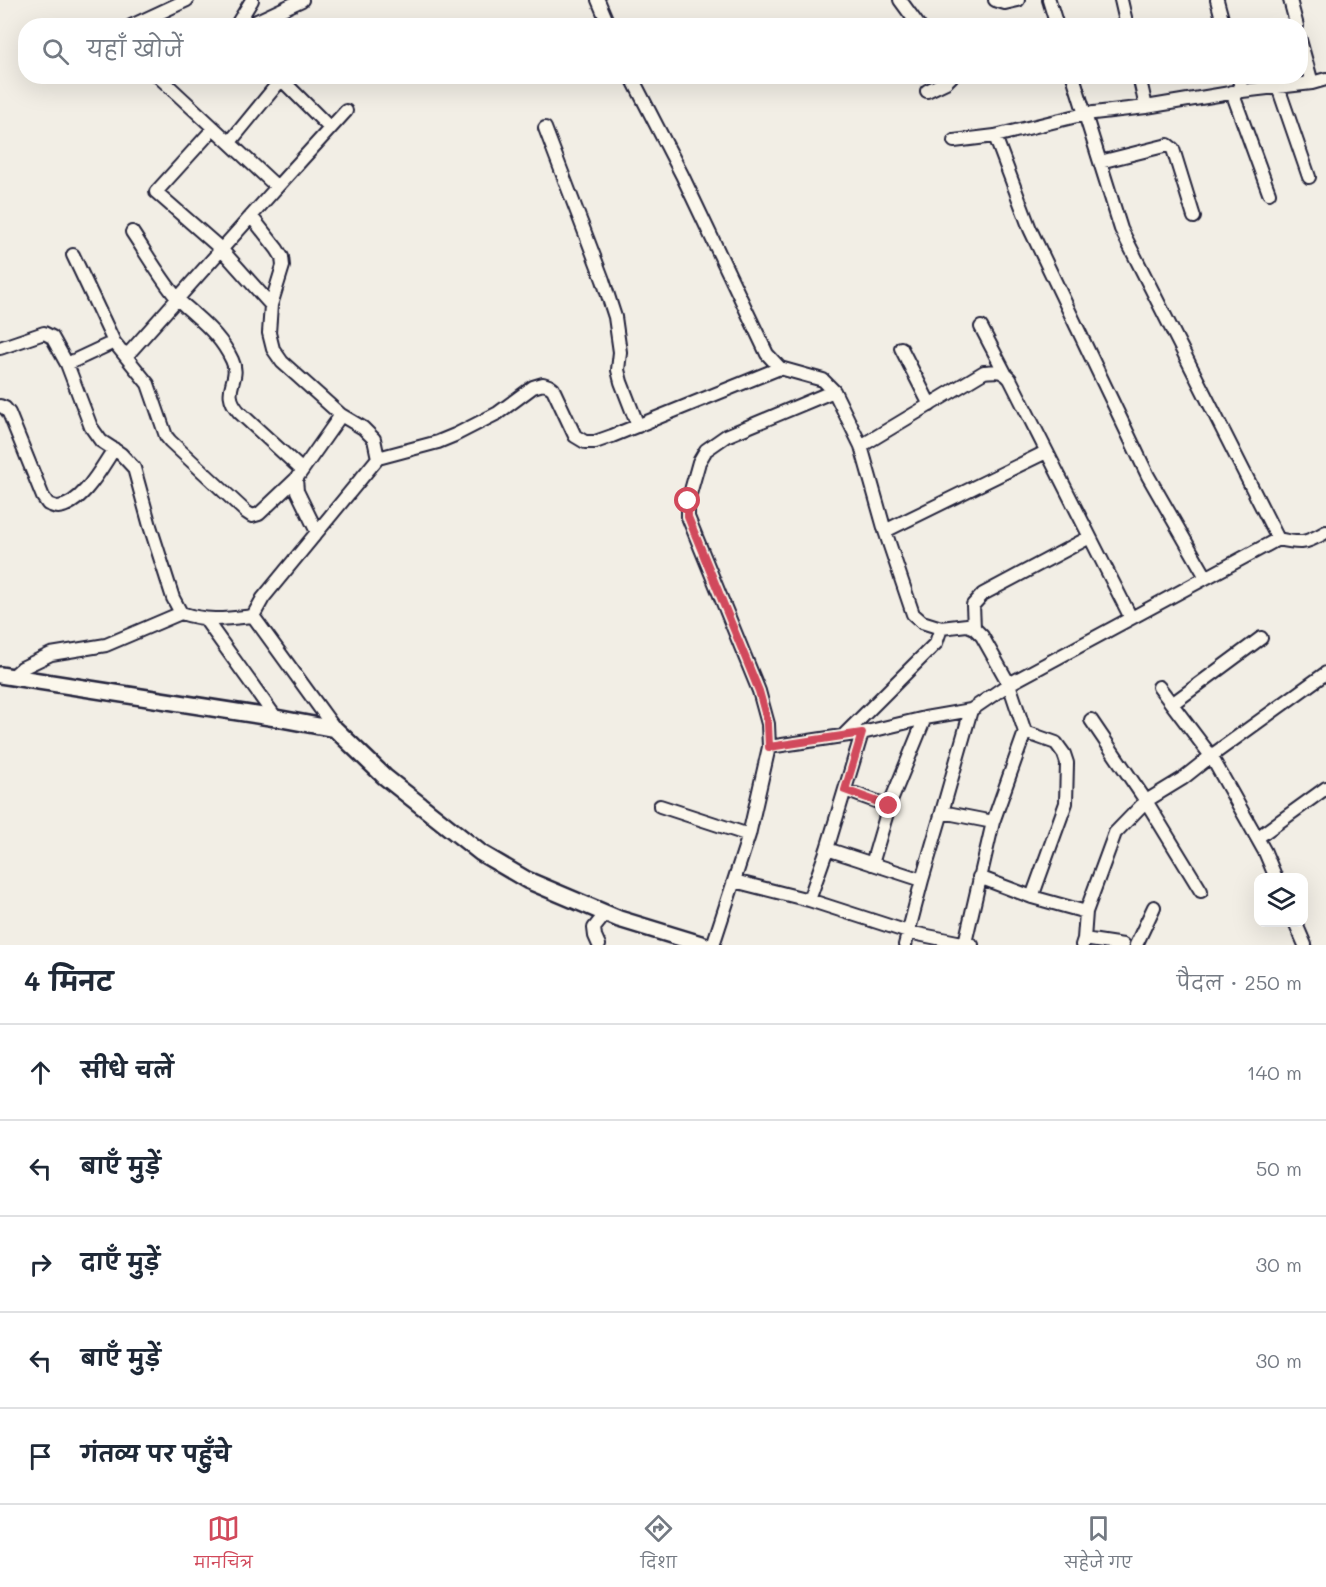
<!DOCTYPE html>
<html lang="hi">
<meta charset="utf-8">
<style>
:root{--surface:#fff;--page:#f6f6f7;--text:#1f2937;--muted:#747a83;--line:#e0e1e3;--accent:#d1495b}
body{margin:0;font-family:Mali,"Playpen Sans Deva",sans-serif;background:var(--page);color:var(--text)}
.controls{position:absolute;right:18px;bottom:18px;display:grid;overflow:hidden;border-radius:12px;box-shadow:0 6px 24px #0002}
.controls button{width:54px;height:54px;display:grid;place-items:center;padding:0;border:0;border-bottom:2px solid var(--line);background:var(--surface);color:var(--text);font:30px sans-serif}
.stop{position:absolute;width:18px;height:18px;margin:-14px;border:4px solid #d1495b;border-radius:50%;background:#fff}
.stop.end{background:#d1495b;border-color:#fff;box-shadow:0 2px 6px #0008}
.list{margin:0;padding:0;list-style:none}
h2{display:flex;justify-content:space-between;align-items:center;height:78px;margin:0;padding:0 24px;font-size:26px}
h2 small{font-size:20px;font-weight:400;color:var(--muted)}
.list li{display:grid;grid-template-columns:39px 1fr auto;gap:18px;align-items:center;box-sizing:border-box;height:96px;padding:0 24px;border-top:2px solid var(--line)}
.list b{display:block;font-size:22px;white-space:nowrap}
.list em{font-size:20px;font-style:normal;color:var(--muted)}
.icon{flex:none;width:33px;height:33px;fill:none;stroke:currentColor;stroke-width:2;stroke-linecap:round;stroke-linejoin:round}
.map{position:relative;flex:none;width:1326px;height:945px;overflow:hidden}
.search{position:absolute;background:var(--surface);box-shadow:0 6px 24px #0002;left:18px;right:18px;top:18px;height:66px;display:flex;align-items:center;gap:15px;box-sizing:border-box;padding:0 21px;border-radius:24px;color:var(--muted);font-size:22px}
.sheet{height:558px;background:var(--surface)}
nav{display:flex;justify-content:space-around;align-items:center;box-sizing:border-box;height:84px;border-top:2px solid var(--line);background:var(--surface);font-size:16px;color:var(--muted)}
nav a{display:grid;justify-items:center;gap:3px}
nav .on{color:var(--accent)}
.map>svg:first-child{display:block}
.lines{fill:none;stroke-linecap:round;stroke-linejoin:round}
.minor-casing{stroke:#22223b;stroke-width:16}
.tertiary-casing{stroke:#22223b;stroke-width:20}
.minor{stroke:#fbf7ec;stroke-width:12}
.tertiary{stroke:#fbf7ec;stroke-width:15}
.route{stroke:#d1495b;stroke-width:8}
</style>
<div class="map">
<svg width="1326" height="945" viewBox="0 0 1326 945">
<rect width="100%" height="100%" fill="#f2eee5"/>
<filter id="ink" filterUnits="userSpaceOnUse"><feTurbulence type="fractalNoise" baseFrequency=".0167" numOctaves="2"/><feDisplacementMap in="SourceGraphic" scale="12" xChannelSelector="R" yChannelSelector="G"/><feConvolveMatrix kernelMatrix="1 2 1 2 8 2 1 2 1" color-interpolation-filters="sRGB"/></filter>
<g filter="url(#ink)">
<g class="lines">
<defs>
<path id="minor" d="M598,0L609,26
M900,0L919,26
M995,0L1005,3L1018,0
M1049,0L1057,26
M1121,0L1127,26
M1217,0L1224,26
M1290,0L1297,26
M131,26L187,0
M236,26L252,0
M246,26L302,0
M1300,40L1312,83
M158,76L277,187L346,111
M278,76L330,128
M631,76L682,175L767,354L780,368L823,380L834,391L726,436L706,450L699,462L688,501V517L759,691L768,724L769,747L749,835L713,945
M1139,76L1146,107
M1238,76L1242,91
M1278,87L1309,177
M927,91L946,82L952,76
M1232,92L1269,193
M214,128L156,192L221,249L271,305
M545,128L603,280L615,317L620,352L618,370L621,382L638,426
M995,136L1030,229L1148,476L1206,577
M954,141L995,136L1085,114L1146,107L1242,91L1312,83L1326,79
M230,142L284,76
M1100,162L1168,145L1173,149L1194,217
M251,216L277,249L282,257L283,266L271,305L269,333L273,349L282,362L341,415L363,428L374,439L378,458
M132,232C146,253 161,279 177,298C182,304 189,309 194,314C210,328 223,341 232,360C242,381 219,389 239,412L302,470
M73,255L114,342L123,353L130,352L277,187
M981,327L1005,373
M114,342L67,364L91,427L101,441L121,454L134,468L150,526L173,598L181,613C208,622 226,619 253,616L335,729
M0,348L44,333L52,337L67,364
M901,348L930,405
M123,353L148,384L166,436L170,441L246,512L252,516L259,514L296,479
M834,391L861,446L885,531L913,614L922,622L941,628L967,625L974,628L982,636L1009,684L1025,732
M0,406L5,408L9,413L43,497L48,504C51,505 54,507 58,507C82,505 102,467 114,449
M861,446L984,372C996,371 1002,369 1010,379L1131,618
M885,531L1046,452
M317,532L297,491L296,479L341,415
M1278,539C1301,544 1305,544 1326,532
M253,616L263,598L378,458L438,442L455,435L498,413L533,387L543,384L549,386L553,389L575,436L585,442H595L612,436L780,368
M205,619L276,718
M974,628L973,605L983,594L1090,537
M12,677L22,668L51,654L106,645L181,613
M1159,687L1211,756L1265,852L1276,878
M1172,704L1261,638
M925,718L971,710L1009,684L1278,539L1121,229L1073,76
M1091,720L1146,801L1201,891
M843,736L936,643L941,628
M769,747L862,733L925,718L889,806L872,864
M845,790L889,806
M660,806L749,835
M942,812L971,710
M1257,838L1326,788
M827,849L922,880
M979,877L1032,897L1086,912
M734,881L809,900L908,932L972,945
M809,900L827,849L862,733
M1295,922L1305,945
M1084,939L1123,945
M965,943L993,822L1025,732L1056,743L1064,754L1067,763L1066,803L1032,897
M599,945L595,936L594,928L606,913
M905,945L922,880L942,812L993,822
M1082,945L1084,939L1086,912L1115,833L1146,801L1182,779L1211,756L1326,673
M1136,945L1154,907"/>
<path id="tertiary" d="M0,675L276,718L335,729L385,777L481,853L527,880L619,919L704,945"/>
</defs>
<!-- minor casing -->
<use href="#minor" class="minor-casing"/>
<!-- tertiary casing -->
<use href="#tertiary" class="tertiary-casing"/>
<!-- minor -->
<use href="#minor" class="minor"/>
<!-- tertiary -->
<use href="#tertiary" class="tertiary"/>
</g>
</g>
<g class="lines" filter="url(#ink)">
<!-- route -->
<path class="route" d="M688,501V517L759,691L768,724L769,747L862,733L845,790L889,806"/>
</g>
</svg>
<div class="controls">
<button><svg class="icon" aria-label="layers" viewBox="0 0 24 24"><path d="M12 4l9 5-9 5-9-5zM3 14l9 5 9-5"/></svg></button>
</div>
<div class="stop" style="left:688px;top:501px"></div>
<div class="stop end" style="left:889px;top:806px"></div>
<div class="search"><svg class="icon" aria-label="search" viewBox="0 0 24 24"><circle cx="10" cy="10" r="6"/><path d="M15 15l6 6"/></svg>यहाँ खोजें</div>
</div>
<section class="sheet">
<h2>4 मिनट<small>पैदल · 250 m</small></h2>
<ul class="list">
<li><svg class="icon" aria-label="ahead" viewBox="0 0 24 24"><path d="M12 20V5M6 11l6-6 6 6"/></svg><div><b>सीधे चलें</b></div><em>140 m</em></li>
<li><svg class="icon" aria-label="left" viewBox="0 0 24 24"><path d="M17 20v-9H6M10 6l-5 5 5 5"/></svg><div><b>बाएँ मुड़ें</b></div><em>50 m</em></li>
<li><svg class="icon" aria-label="right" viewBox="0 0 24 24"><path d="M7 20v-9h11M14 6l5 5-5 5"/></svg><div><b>दाएँ मुड़ें</b></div><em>30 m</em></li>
<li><svg class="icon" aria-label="left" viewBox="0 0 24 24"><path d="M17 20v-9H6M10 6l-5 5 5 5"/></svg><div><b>बाएँ मुड़ें</b></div><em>30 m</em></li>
<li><svg class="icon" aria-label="arrive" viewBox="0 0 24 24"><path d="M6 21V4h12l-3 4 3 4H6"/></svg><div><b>गंतव्य पर पहुँचे</b></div></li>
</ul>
</section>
<nav>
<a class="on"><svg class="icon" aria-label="map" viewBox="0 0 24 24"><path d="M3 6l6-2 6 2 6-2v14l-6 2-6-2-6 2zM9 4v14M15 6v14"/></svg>मानचित्र</a>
<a><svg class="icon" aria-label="directions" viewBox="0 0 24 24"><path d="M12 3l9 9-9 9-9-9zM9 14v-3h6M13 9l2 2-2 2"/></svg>दिशा</a>
<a><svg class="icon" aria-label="saved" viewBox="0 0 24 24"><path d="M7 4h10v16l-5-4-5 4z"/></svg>सहेजे गए</a>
</nav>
